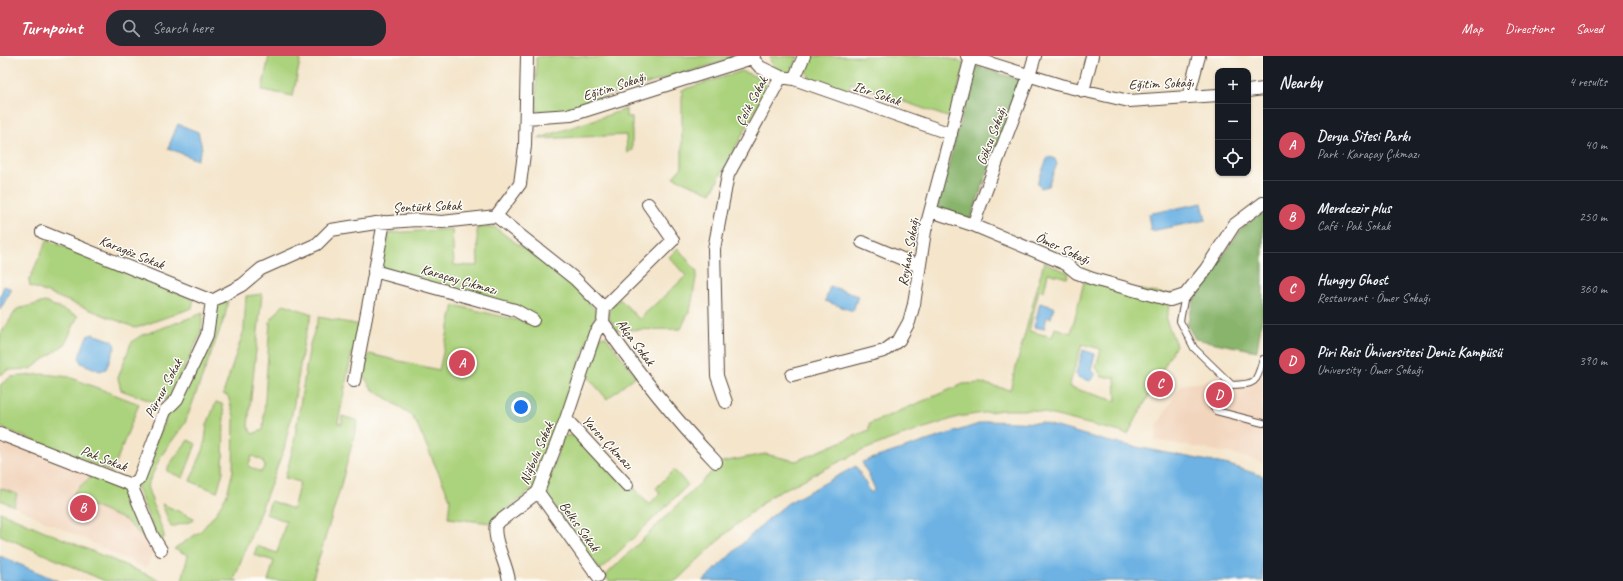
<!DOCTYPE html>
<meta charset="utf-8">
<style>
:root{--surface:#171b24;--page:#242831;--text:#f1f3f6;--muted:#9ea1a6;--line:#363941;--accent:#d1495b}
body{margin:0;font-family:Caveat,sans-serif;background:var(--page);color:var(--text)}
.controls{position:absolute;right:12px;top:12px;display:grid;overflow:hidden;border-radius:8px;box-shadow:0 1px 3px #0004}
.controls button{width:36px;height:36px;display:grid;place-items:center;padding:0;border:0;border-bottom:1px solid var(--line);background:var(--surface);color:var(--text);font:20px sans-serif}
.you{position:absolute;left:521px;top:351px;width:14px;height:14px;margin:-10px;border:3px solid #fff;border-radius:50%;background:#1a73e8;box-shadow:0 0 0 6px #1a73e833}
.badge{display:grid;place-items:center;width:26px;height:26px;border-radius:50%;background:var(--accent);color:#fff;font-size:13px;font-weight:700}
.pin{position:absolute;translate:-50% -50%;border:2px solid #fff;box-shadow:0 1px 4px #0006}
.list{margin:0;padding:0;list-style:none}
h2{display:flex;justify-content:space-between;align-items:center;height:52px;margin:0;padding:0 16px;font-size:17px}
h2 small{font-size:13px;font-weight:400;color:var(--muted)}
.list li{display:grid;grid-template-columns:26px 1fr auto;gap:12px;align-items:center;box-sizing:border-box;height:72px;padding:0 16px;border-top:1px solid var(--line)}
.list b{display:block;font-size:15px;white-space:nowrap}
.list p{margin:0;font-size:13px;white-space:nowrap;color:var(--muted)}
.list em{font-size:13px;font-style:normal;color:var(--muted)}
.icon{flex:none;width:22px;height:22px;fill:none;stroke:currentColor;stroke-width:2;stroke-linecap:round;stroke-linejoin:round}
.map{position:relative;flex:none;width:1263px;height:525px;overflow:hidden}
header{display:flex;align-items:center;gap:24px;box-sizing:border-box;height:56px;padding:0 20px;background:var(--accent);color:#fff}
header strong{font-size:19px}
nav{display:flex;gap:22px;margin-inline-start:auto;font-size:14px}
.search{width:280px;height:36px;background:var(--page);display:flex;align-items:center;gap:10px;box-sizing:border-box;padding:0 14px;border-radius:16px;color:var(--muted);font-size:15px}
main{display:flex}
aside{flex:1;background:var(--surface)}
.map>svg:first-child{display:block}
.built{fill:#f2d5bd}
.green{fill:#abd27c;stroke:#737e4d;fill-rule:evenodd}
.forest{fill:#88b46c;stroke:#626f45}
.water{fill:#6db2e3;stroke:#546e80}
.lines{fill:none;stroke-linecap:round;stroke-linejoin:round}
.lane-casing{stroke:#574638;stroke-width:8}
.street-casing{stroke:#574638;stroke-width:14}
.lane{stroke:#fff;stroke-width:6}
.street{stroke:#fff;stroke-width:12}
.labels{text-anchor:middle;stroke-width:3;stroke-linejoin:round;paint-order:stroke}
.street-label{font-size:14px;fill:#3b2a1e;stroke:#fdfcf7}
</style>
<header>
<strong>Turnpoint</strong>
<div class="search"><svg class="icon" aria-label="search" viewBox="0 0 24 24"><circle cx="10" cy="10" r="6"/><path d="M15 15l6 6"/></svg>Search here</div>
<nav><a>Map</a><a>Directions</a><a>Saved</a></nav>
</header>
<main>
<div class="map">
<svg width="1263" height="525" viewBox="0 0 1263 525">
<rect width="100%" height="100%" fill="#fdfcf7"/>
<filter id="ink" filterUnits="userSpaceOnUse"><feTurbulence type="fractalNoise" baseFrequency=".025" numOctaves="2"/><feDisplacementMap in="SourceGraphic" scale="8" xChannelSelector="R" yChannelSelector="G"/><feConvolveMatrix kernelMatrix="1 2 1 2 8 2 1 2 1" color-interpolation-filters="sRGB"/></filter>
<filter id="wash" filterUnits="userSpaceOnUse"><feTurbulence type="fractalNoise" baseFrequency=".012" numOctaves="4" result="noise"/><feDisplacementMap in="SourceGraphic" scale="16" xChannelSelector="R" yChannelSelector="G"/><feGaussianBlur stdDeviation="0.9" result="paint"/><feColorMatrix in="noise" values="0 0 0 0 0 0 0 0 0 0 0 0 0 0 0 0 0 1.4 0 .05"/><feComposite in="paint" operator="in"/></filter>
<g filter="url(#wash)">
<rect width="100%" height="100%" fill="#f4e5cb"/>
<!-- built -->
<path class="built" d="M1263,289V407L1229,397L1155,384L1158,368L1181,329L1254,319Z
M0,383L93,419L132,438L153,497L146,512L0,444Z"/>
<!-- green -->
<path class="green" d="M269,0H301L293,40L262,34Z
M540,0H586V2L612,0H742L579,48L569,55H537L536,2Z
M770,0H798L791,18H780L771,6Z
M810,0H941L965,7L950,62L851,27L848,36L809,22L806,10Z
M742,15L765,24L766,35L711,137L673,121L682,111V34Z
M626,53V61H632V94L627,97L626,79L537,83Z
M494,171L571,227L597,256L561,363L537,429L491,467L448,462L450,443L416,366L409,357L372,333L363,319L369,298L439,314L454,249L533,268L538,263L381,211L389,177L452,173L454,209L478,210L477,172Z
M47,184L194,243L192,252L136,272L30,230L29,224Z
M678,192L697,216L691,251L681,273L615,274L608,258L611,250L620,243L639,263L686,220L669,201Z
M1044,206L1069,217L1067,222L1048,217L1044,235L1039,234L1029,275L1052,281L1055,272L1071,277L1084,226L1165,238L1172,237L1166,264L1176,289L1128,378L1033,354H1002L958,361L889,384L859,396L771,440L724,479L676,525H609L605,520L722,406L765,398L796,405L869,374V368L963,328L981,327L1010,334ZM1082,288L1101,293L1096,311L1102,321H1115L1116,345L1069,331Z
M262,238L248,370L252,378L263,374L270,265L284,248L312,258L304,285L293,353L284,393L234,524L238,525H182L188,499L174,493L201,475L216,457L227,438L233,415L234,360L228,340L223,338L244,274L246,240ZM252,400L262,404L265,410L261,416L248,410Z
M228,245L225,260L185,367L161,400L147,430L164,479V482L162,483L157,481L136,430L217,247Z
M45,246L78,260L65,288L31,313L8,314L0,319V279L17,253Z
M203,257L201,277L171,341L156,347L121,334L118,322L131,287L140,280Z
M319,261L360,269L354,297L352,296L338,367L342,368V360L358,365L340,433L312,525H268L274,505L254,499L257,490L277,497L286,465L266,458L271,445L293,453L300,426L285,422L293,392L310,288Z
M605,280L636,320L607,343L587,320L600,281Z
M45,318L69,321L139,348L112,416L0,371V329L11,321Z
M216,346L222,348L224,358L223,416L217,436L190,425L204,392L207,369Z
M577,379L631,428L649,449L660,437L656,432L674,414L688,429L600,514L544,436L564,380Z
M188,384L196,388L183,422L167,415L169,409Z
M93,419L121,430L132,438L149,484L147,485L125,464L73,442L75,435Z
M0,432L17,438L14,450L0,444Z
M162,448L194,462L193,465L171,471Z
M0,456L162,525H105L0,479Z"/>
<!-- forest -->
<path class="forest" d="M975,10L1022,24L970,164L937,152Z
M1263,156V255L1257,295L1195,283L1187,269L1193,246L1241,173Z"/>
<!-- water -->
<path class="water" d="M178,68L198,76L202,92L197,104L168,92Z
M1050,101L1055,103L1057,108L1048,130L1041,132L1038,129V125L1047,103Z
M1202,147L1206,164L1151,175L1148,158Z
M4,230L12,233L0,254V241Z
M830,230L858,240L853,255L825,245Z
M1040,247L1054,251L1051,262L1047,261L1044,273L1034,271Z
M93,278L113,285L115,292L106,313L100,315L81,307L79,301L87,280Z
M1083,294L1095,298L1091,314L1095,319L1090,325L1078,321L1076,318Z
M988,365L1043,367L1106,385L1229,409L1263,420V525H703L767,464L788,447L856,410L871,437L875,433L862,406Z
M0,500L58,525H0Z"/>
</g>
<g filter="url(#ink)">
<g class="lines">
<defs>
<path id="lane" d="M1185,239L1180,265L1194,292L1232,329C1257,328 1256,327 1263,303
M1232,329C1220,332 1213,335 1211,348L1216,355L1263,367"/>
<path id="street" d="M753,0L752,2L760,11L781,21
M967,0L1060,29L1129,45L1218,39
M794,23L951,78
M1083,35L1092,0
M1248,35L1263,33
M1188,41L1199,0
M526,62L571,59L752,2L754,0
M931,155L973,169L1066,208L1077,217L1093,223L1170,244L1185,239L1206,213L1234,169L1263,147
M496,160L575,223L604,252L603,266C637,316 675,363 716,406
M973,169L1029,20L1035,0
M42,176L212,245
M862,186L919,210
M374,215L515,254L533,264
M212,245L242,229L261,213L317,188L331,174L376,167L417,164L442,166L496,160L520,128L525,90L527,0
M604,252L673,184L648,148
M792,319L884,295L899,284L909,266L914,248L925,175L971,1
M354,325L384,166
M726,346L717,320L714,193L728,119L781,21L794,23L804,0
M566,363L627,429
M0,378L131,429L152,479L161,494
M131,429L139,423L165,355L177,343L207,279L212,245
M538,436L598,520
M509,525C507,507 492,484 496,468L538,436L566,363L595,277L603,266"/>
</defs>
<!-- lane casing -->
<use href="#lane" class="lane-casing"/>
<!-- street casing -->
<use href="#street" class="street-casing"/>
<!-- lane -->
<use href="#lane" class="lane"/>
<!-- street -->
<use href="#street" class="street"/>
</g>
</g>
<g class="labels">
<!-- street labels -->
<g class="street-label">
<text transform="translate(1161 27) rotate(-2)" y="5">Eğitim Sokağı</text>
<text transform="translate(614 30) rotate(-18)" y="5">Eğitim Sokağı</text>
<text transform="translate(877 37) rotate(19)" y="5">Itır Sokak</text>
<text transform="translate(751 45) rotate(-62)" y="5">Çelik Sokak</text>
<text transform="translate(991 80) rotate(-69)" y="5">Göksu Sokağı</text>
<text transform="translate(427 150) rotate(-2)" y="5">Şentürk Sokak</text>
<text transform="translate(1063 192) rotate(25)" y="5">Ömer Sokağı</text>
<text transform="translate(132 196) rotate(22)" y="5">Karagöz Sokak</text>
<text transform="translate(908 196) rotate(-80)" y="5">Reyhan Sokağı</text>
<text transform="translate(459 223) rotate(16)" y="5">Karaçay Çıkmazı</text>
<text transform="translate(636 286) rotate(53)" y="5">Akça Sokak</text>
<text transform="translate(163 332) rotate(-62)" y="5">Pürnur Sokak</text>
<text transform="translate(608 386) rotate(47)" y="5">Yaren Çıkmazı</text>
<text transform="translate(536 397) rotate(-67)" y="5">Niğbolu Sokak</text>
<text transform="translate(104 402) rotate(21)" y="5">Pak Sokak</text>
<text transform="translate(580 470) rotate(54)" y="5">Belkıs Sokak</text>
</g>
</g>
</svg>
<div class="controls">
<button>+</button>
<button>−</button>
<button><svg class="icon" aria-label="locate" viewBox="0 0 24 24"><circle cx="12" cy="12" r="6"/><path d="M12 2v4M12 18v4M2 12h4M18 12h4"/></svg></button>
</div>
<div class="you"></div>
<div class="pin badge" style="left:462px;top:307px">A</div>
<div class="pin badge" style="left:83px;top:452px">B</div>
<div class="pin badge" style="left:1160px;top:328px">C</div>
<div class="pin badge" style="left:1219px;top:339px">D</div>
</div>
<aside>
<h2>Nearby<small>4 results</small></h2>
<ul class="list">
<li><span class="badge">A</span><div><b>Derya Sitesi Parkı</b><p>Park · Karaçay Çıkmazı</p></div><em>40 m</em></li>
<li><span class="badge">B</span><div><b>Merdcezir plus</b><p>Café · Pak Sokak</p></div><em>250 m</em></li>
<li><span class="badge">C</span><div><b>Hungry Ghost</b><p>Restaurant · Ömer Sokağı</p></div><em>360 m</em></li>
<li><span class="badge">D</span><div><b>Piri Reis Üniversitesi Deniz Kampüsü</b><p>University · Ömer Sokağı</p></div><em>390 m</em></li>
</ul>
</aside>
</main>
